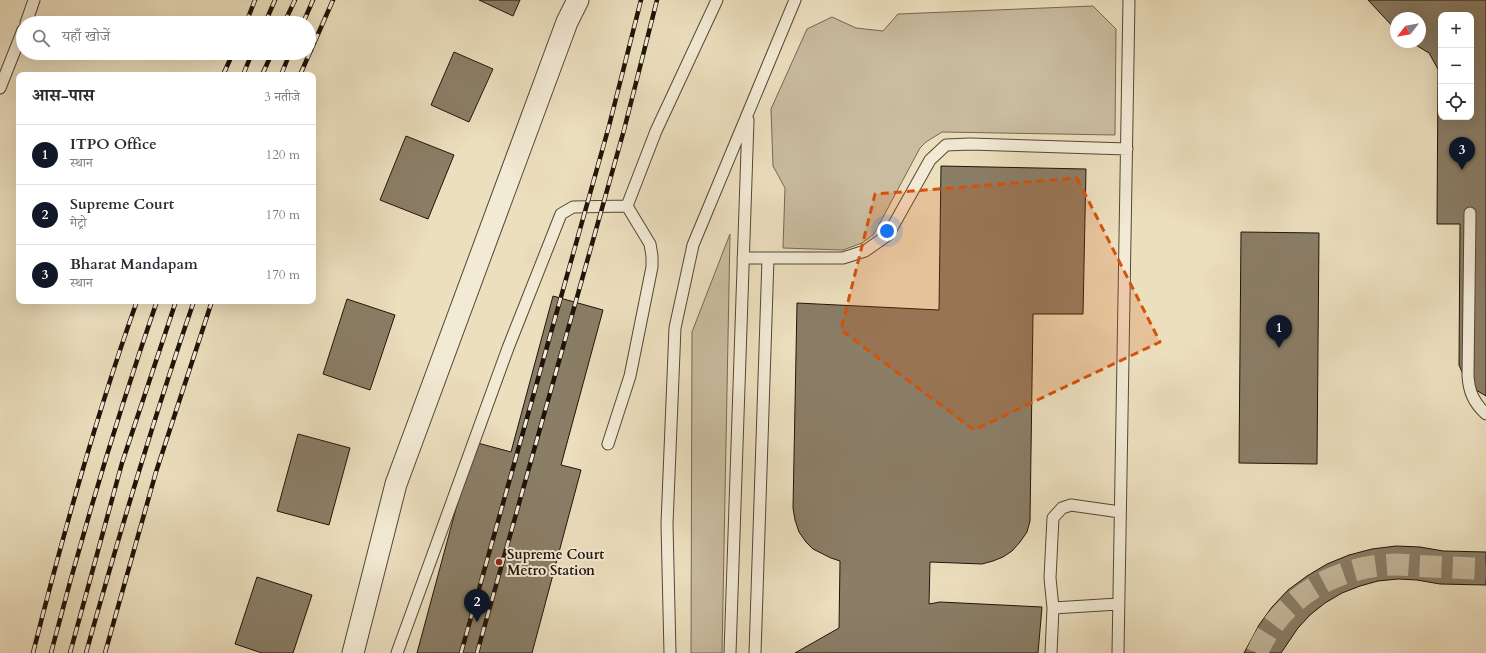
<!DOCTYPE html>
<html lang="hi">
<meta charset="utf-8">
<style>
:root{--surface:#fff;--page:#f2f2f3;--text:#2b2b33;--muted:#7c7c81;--line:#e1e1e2;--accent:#111827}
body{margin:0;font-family:Cardo,"Noto Serif Devanagari",serif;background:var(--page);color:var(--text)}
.controls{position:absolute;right:12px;top:12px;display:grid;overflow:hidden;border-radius:8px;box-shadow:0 4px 16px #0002}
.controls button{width:36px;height:36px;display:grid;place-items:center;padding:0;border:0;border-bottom:1px solid var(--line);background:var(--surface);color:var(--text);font:20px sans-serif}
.compass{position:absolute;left:1390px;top:12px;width:36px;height:36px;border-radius:50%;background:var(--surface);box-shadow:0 4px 16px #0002;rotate:239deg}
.you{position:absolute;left:887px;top:231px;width:14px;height:14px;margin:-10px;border:3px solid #fff;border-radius:50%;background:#1a73e8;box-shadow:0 0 0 6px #1a73e833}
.badge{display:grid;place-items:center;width:26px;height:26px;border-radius:50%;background:var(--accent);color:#fff;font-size:13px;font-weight:700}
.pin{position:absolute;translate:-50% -33px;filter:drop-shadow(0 1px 2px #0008)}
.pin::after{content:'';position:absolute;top:21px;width:14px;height:12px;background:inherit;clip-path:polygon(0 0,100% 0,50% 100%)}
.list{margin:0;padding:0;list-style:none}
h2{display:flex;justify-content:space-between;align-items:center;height:52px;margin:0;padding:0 16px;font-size:17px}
h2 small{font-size:13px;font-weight:400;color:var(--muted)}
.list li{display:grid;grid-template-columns:26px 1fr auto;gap:12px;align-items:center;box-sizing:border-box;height:60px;padding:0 16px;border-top:1px solid var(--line)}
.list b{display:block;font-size:15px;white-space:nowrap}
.list p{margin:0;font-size:13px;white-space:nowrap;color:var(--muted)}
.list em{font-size:13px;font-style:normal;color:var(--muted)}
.icon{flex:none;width:22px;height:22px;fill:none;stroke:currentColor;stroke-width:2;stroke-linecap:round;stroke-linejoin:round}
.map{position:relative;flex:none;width:1486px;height:653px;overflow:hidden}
.search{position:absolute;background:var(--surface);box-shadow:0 4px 16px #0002;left:16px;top:16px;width:300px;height:44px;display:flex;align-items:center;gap:10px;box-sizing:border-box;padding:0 14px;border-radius:22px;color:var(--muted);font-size:15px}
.panel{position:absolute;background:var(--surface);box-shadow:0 4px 16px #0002;left:16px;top:72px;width:300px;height:232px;border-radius:8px}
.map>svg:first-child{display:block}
.green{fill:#c9bc9f;stroke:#746854}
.building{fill:#8a7e67;stroke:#1f1409;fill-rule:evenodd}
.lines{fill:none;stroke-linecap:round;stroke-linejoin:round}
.secondary-tunnel{stroke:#c3b69a;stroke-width:22;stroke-dasharray:22 11;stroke-linecap:butt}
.service-casing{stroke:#524736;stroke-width:13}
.minor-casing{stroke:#524736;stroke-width:23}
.service{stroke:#f3ead5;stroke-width:11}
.minor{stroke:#f3ead5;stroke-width:21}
.rail-casing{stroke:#1f1409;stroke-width:4.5}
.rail{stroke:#f3ead5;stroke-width:3;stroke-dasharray:9;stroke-linecap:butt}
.marked{fill:#d4520c;fill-opacity:0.2;stroke:#d4520c;stroke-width:3;stroke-dasharray:8 5;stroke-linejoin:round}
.poi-dot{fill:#8f2418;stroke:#f3ead5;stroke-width:1.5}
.labels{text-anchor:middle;stroke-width:4;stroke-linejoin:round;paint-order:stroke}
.poi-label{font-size:14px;font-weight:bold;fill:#1f1409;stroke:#f3ead5;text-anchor:start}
</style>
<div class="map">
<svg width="1486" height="653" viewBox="0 0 1486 653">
<rect width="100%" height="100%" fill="#ecdfbe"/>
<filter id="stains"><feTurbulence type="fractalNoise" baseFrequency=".005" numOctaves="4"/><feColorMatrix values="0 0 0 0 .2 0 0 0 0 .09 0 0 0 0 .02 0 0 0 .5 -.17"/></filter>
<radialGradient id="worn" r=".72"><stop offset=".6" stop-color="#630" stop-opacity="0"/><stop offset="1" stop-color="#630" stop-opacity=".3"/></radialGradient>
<!-- green -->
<path class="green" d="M1093,6L1116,29L1115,135L942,132L926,142L920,148L874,234L862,243L843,250L783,248L785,188L773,166L771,109L807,29L832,17L856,28L883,31L898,14Z
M730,234L722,653H691L692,332Z"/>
<!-- building -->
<path class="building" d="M479,0H520L513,16Z
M1368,0H1486V396L1471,387L1465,379L1459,365L1460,224H1437L1438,69L1429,53L1411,42H1420V18H1396V30ZM1441,15H1471V117H1441Z
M454,52L493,69L469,122L431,105Z
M406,136L454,155L428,219L380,200Z
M941,166L1086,169L1083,314H1033L1030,521L1027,532L1020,542L1012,551L1003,557L993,561L982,564L930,562L929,604L940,602L1042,607L1038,653H795L839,628L840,561L831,558L813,549L806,542L799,532L795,520L793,508L797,303L939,310Z
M1241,232L1319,233L1317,464L1239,463Z
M553,296L603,310L561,465L581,470L532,653H417L474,442L511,452Z
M347,299L395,315L370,390L323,374Z
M298,434L350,448L329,525L277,511Z
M1396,546L1420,547L1443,551L1486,552V585L1440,584L1417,580L1398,579L1378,581L1360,586L1342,593L1325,603L1310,615L1298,628L1281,653H1244L1259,625L1272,607L1288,590L1307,576L1327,564L1349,555L1372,549Z
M257,577L312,595L293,653H262L235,644Z"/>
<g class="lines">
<!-- secondary-tunnel -->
<path class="secondary-tunnel" d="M1257,653C1279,601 1330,569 1385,565C1396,564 1408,565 1419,566C1441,567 1464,568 1486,569"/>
<defs>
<path id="service" d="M26,23L34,0
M0,88L23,30
M627,206L656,131L717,0
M1470,213L1468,376C1469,392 1474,403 1486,414
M743,258H843L865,251L888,235L930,160L946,145L970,144L1127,149
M608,444L630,376L652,267V256L650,244L627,206
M1118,604L1053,608L1050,578L1053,518L1062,508L1071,505L1120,512
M397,653L508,348L561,214L573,207L627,206
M670,653L667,524L675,328L693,245L795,0
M730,653L748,120
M755,653L768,258
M1051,653L1053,608
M1118,653L1129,0"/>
<path id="minor" d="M353,653L396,484L567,22L578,0"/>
</defs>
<!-- service casing -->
<use href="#service" class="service-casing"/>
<!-- minor casing -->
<use href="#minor" class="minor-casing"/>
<!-- service -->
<use href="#service" class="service"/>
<!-- minor -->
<use href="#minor" class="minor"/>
<defs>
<path id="rail" d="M246,23L255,0
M265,23L275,0
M284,23L295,0
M303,23L313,0
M223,75L233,53
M243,75L252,53
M262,75L272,53
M281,75L290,53
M300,75L333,0
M33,653C63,534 96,416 137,301
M51,653C82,534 117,417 157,301
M70,653L122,463L176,301
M86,653C119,535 154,417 194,301
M105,653L156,472L212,301
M461,653L609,126L641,0
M477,653L624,130L657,0"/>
</defs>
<!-- rail casing -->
<use href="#rail" class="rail-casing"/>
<!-- rail -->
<use href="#rail" class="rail"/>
</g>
<!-- marked area -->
<path class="marked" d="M1077,178L1160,342L974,430L841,330L875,194Z"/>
<!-- markers -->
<circle class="poi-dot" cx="499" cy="562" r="4"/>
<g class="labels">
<!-- poi labels -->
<g class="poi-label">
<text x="507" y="559">Supreme Court<tspan x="507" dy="16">Metro Station</tspan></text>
</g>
</g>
<rect width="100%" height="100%" filter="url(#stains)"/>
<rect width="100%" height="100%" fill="url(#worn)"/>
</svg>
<div class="controls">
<button>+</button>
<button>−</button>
<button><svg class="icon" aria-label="locate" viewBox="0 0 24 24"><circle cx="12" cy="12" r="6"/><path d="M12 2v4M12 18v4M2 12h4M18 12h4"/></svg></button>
</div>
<svg class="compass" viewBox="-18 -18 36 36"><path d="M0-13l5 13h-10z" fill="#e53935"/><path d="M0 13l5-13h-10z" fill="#7c7c81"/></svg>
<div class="you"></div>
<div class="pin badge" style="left:1279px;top:348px">1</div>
<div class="pin badge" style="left:477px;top:622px">2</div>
<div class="pin badge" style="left:1462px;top:170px">3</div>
<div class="search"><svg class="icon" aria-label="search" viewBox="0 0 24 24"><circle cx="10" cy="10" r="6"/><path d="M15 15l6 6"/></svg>यहाँ खोजें</div>
<section class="panel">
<h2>आस-पास<small>3 नतीजे</small></h2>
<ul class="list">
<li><span class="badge">1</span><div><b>ITPO Office</b><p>स्थान</p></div><em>120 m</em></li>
<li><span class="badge">2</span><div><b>Supreme Court</b><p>मेट्रो</p></div><em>170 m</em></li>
<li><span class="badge">3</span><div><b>Bharat Mandapam</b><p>स्थान</p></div><em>170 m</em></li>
</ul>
</section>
</div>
